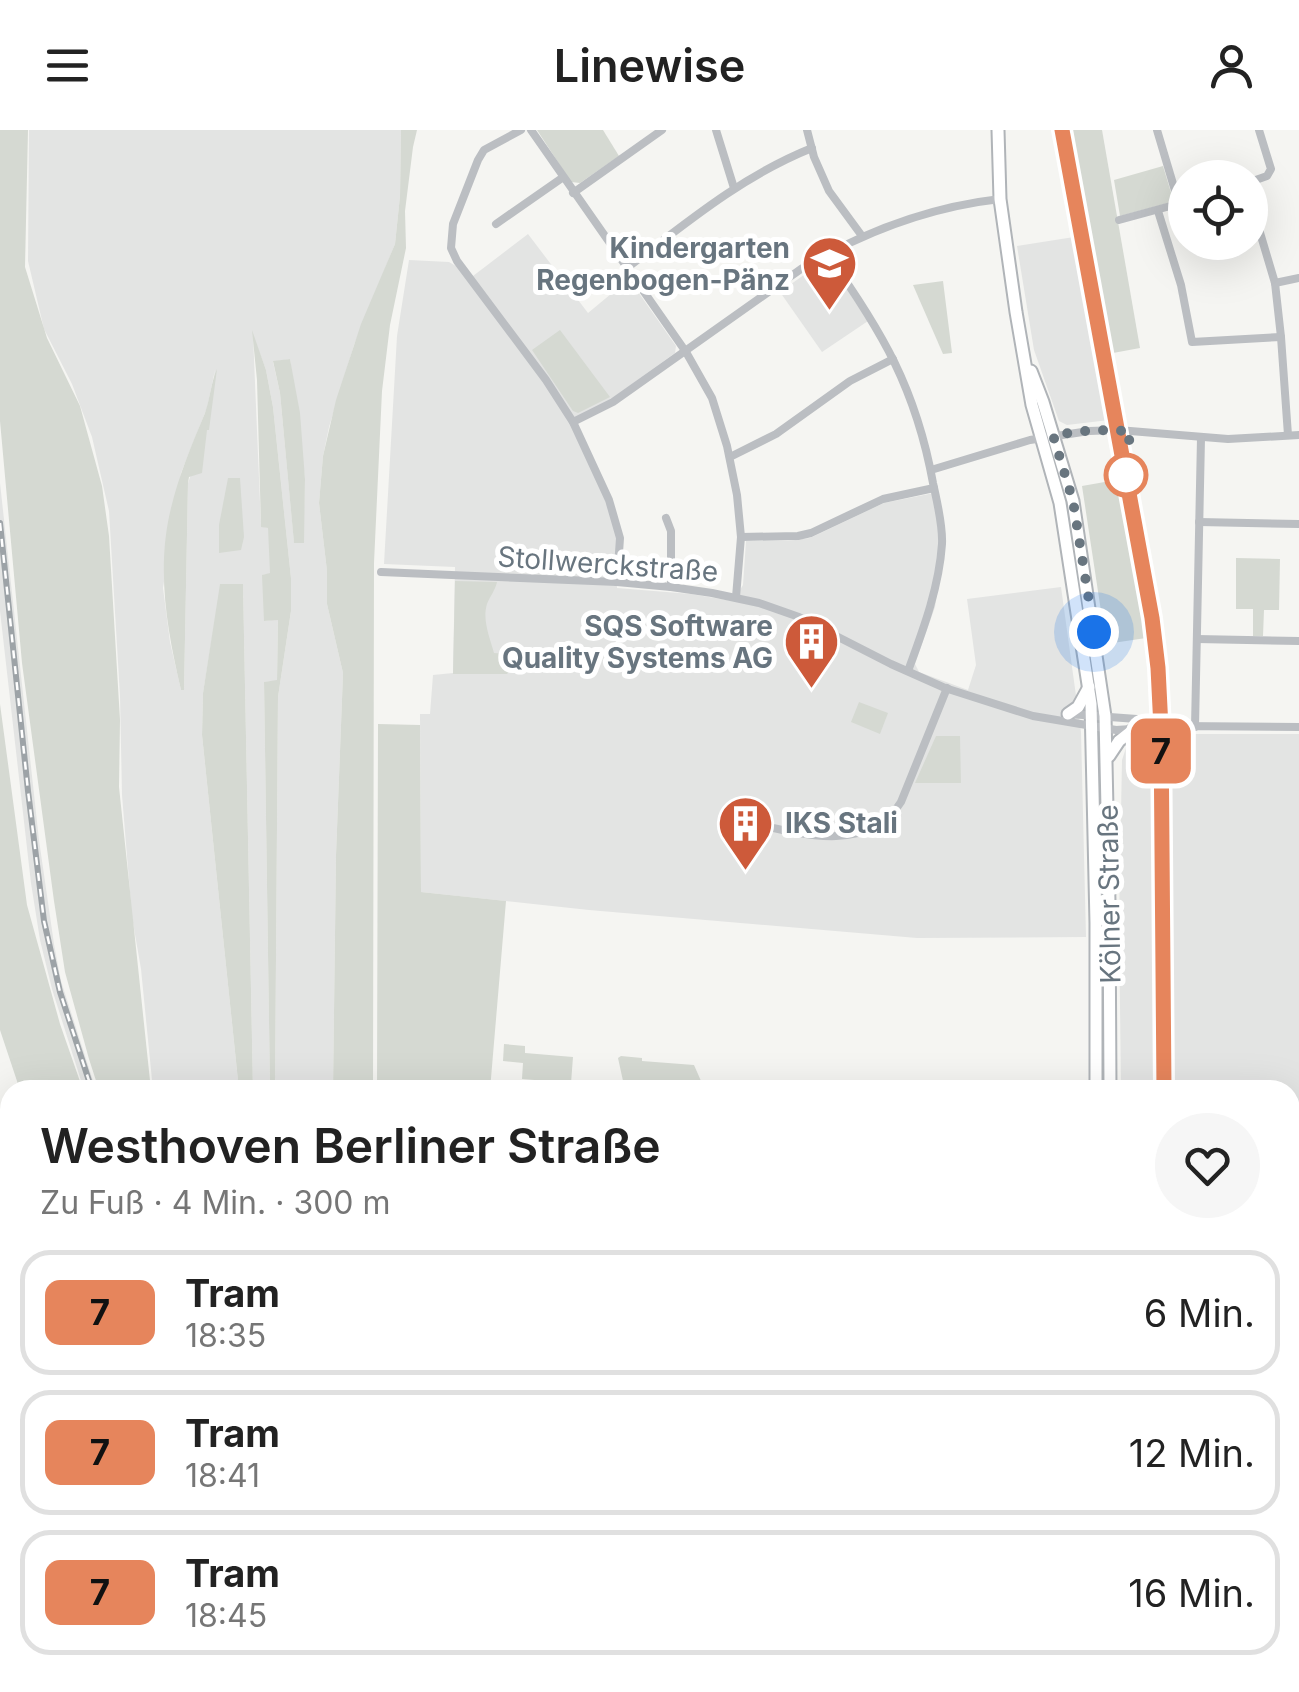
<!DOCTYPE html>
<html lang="de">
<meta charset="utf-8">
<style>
:root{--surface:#fff;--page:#f6f6f6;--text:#222;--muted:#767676;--line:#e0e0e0}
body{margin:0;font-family:Inter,sans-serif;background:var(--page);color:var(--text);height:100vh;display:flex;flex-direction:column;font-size:38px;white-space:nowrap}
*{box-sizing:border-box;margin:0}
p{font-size:32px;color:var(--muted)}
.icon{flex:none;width:55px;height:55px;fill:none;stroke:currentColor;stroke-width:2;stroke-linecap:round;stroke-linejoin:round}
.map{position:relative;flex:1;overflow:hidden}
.drawer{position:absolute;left:0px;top:950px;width:1300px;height:612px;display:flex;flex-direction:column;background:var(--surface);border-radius:30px 30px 0 0;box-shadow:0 10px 40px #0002}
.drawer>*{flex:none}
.badge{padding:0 20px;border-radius:15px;font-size:35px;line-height:65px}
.fabs{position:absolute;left:1168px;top:30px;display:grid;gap:20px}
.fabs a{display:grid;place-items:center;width:100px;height:100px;border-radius:50%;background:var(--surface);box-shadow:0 10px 40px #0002;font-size:50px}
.you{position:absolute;width:50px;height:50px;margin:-25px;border:8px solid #fff;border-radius:50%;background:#1a73e8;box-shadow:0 0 0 15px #1a73e833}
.map>.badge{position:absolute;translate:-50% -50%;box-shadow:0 0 0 5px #fff}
.round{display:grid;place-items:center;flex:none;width:105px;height:105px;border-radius:52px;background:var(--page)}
.headline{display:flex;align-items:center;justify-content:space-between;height:170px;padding:0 40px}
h1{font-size:48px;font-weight:600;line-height:75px}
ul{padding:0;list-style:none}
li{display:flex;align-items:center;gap:30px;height:125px;margin:0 20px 15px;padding:0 20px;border:5px solid var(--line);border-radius:30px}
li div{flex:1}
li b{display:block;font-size:38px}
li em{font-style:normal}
li .badge{min-width:110px;font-weight:700;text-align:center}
header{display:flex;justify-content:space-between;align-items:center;height:130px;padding:0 40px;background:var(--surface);font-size:45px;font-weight:600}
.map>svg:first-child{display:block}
.built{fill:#e3e4e3;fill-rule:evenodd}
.green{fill:#d5d9d2}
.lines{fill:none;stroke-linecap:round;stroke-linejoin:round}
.secondary-casing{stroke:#b0b4b8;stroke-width:15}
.street{stroke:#bbbec2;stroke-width:8}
.secondary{stroke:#fff;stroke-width:11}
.tram{stroke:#9da3a7;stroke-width:2.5}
.rail-casing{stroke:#9da3a7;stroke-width:6}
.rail{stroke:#fff;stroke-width:2.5;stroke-dasharray:8;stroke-linecap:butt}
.line-casing{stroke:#fff;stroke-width:22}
.line{stroke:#e6855c;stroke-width:15}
.walk{stroke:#68757f;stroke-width:10;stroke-dasharray:0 18}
.stop-dot{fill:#fff;stroke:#e6855c;stroke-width:5}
.labels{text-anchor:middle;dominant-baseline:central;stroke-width:10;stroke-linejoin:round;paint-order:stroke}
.poi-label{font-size:28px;font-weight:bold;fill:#68757f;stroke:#fff;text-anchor:end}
.street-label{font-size:28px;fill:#68757f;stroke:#fff}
</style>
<header><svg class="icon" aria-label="menu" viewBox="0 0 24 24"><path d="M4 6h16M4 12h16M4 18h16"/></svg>Linewise<svg class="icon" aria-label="person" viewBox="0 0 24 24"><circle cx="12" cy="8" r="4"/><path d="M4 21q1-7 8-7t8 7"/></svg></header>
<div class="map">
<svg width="1299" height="1562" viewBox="0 0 1299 1562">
<rect width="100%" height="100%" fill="#f5f5f2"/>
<g class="built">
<path d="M29,0H401L400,66L395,114L354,215L329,297L323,326L319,373L327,441V474L343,543L336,725L333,960H275L278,567L291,481V448L273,277L266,240L253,205L261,396L268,398L270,408V444L263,445L265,491L278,489L277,551L264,552L270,960H253L243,454H221L203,563L202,605L239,960H153L141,839L132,787L122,665L120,566L109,381L92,307L72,254L44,199L28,131ZM290,229L305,349L303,413L294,412L280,263L273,232ZM215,240L207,299L188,353L184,560H181L170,512L163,458L181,343L207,278Z"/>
<path d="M528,104L588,183L629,149L676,216L675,223L611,269L571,292L601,354L618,408L617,458L691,464L733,471L743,455L746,411H788L810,408L884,373L939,362L944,421L935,477L915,534L919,542L968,560L976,535L967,469L1061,457L1081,602L1086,807L917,808L589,780L421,762L420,584H430L433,545L453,543L455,437L384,434L397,206L409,130L449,132L473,146Z"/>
<path d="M1074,107L1109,290L1067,295L1059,291L1034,220L1017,116Z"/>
<path d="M822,132L830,134L868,191L822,222L780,162Z"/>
<path d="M0,353L39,710L54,814L61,851L96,960H84L52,859L40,810L31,753L0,481Z"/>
<path d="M1169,604H1299V1122H1290V960H1172Z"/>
<path d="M1143,605H1156L1158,960H1121L1119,790L1122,630L1128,612Z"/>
<path d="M10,1383V1535L0,1540V1389Z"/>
<path d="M647,1553H814L810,1562H670Z"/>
</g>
<g class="green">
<path d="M0,0H28L25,137L47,208L80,276L102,356L109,406L120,590L119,657L151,960H99L89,929L65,842L54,771L22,533L0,291Z"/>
<path d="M401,0H417L413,17L405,81L406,118L390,195L382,261L374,433L373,960H333L336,725L343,543L327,474V441L319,373L323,326L336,270L361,194L395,114L400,66Z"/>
<path d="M537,0H603L619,26L580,53L571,52Z"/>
<path d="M1071,0H1102L1140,218L1113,223Z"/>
<path d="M1163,36L1172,66L1168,73L1120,86L1114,50Z"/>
<path d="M943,151L952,223L943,224L913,155Z"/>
<path d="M252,200L266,240L273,277L291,448V481L278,567L275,960H270L264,552L277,550L278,490L264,491L262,445L270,443L268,398L261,397L257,250Z"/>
<path d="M560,200L610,267L578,283L573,281L532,220Z"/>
<path d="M290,229L300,283L305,349L304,413H294L280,263L273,231Z"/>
<path d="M217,239L209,300H207L202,343L189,347L188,353L184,560H181C167,500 156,439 171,378C179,345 192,314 205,283C210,269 211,252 217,239Z"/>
<path d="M228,348H240L244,407L241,420L219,423V395Z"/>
<path d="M1116,350L1130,424L1132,425L1146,508L1106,514L1082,356Z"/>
<path d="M1236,428L1280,429L1279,480H1264L1263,506H1253V479H1236Z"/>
<path d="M455,451L497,452C495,461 490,466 487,474C482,490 490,508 494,523L511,524L510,540L507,544H453Z"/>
<path d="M220,454H243L253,960H239L202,605L203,563Z"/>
<path d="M859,572L888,583L880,604L851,592Z"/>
<path d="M0,574L27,775L60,894L83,960H20L0,900Z"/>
<path d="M378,594L420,595L421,762L506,771L490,960H377Z"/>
<path d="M936,606H960L961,653H915Z"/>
<path d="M504,914L525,916V923L573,927L571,953L522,949L523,933L503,931Z"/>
<path d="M621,926L642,928V931L694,935L701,951L715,960L731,956L743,960H625L618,928Z"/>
<path d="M6,1117L10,1123V1271L0,1278V1120Z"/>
<path d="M1299,1134V1463L1290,1454V1135Z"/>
<path d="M10,1549V1552L245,1553L246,1562H0V1555Z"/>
<path d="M399,1552H641L663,1562H305V1553H379L384,1559Z"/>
<path d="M818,1552H1189L1213,1560L1258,1554L1264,1562H814Z"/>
</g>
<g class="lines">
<defs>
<g id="secondary">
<path d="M998,0L1000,69L1016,182L1032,275L1060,373L1091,574L1096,793V960"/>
<path d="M1031,241L1043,272L1073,371L1105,586L1109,772L1110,960"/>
<path d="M1068,584L1078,577L1089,557"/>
<path d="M1109,626L1119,611L1133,600"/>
<path d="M1272,1552L1275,1562"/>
<path d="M1289,1561L1299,1530"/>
</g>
</defs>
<use href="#secondary" class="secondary-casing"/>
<g class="street">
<path d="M521,0L484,20L478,30L453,94L451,118L457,131L546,250L573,292L609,370L620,408L617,452"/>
<path d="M531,0L686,222L712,268L727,316L737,365L741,407L736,467"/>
<path d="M716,0L734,58"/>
<path d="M807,0L814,27L829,61L862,106"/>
<path d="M1157,0L1179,74"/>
<path d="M1250,52L1267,46L1271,39L1259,0"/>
<path d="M573,63L662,0"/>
<path d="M1250,69L1275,153L1281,207L1288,305"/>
<path d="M1158,81L1181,155L1192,212L1281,207"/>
<path d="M1119,90L1185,72"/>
<path d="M496,94L562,48"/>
<path d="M827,124C882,201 916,259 933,353C937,372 943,395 942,414C939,458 923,500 908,541"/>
<path d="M627,138C686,93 742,46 812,18"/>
<path d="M1275,153L1299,148"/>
<path d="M573,292L613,272L801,139C863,102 929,77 1000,69"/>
<path d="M730,327L776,304L850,251L893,229"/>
<path d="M931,340L1030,310L1089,301L1118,300L1228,309L1299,305"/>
<path d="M666,388L671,401V457"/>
<path d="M1199,392L1299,394"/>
<path d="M741,407L798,406L811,403L883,369L934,358"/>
<path d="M381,442L617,452L671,457L712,463L759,473L799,487L891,534L945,558L1033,586L1116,600L1178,596L1299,597"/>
<path d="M1197,509L1299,511"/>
<path d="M1069,584L1164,591L1174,595"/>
<path d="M1195,597L1201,308"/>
<path d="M730,688C784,699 865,730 901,672L947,558"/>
<path d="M1290,1127L1299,1126"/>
<path d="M1290,1465L1299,1474"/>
<path d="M1290,1527L1299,1522"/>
<path d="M0,1549L10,1543"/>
</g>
<use href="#secondary" class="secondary"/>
<g class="tram">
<path d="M1065,0L1157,487L1162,538L1165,604L1167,960"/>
<path d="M1090,1562L1092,1552"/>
</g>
<defs>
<g id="rail">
<path d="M0,393L28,661L44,791L60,862L92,960"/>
<path d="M270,1552L271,1562"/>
</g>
</defs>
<use href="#rail" class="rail-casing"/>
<use href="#rail" class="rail"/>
</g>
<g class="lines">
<defs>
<path id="line" d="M1062,0L1152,488L1158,538L1161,598L1164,960"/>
</defs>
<use href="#line" class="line-casing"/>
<use href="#line" class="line"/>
<path class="walk" d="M1094,502L1073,371L1053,305L1094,300L1130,301L1126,345"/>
</g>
<defs>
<symbol id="school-pin" viewBox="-11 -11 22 30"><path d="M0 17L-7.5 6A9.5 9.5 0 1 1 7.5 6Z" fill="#cd5a3a" stroke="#fff"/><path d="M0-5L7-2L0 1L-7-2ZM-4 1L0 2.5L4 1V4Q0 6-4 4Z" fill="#fff"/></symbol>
<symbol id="building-pin" viewBox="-11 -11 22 30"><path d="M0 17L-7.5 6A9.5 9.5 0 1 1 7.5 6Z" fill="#cd5a3a" stroke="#fff"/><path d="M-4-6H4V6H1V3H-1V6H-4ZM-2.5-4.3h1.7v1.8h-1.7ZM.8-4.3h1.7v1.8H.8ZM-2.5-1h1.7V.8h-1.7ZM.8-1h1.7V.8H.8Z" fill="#fff"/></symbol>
</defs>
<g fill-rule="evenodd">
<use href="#school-pin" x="798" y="102" width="63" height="86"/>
<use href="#building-pin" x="780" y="480" width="63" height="86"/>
<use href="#building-pin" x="714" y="662" width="63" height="86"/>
</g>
<circle class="stop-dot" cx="1126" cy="345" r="20"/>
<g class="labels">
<g class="poi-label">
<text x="790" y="118">Kindergarten<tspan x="790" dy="32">Regenbogen-Pänz</tspan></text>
<text x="773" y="496">SQS Software<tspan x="773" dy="32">Quality Systems AG</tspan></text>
<text x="785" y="693" text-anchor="start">IKS Stali</text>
</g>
<g class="street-label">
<text transform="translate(608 434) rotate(4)">Stollwerckstraße</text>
<text transform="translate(1109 764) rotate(-91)">Kölner Straße</text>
</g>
</g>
</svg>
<div class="fabs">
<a><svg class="icon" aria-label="locate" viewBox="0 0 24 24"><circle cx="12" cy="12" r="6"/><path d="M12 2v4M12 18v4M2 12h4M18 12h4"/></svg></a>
</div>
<div class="you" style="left:1094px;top:502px"></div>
<b class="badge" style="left:1161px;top:621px;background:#e6855c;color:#111">7</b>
<section class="drawer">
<div class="headline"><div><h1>Westhoven Berliner Straße</h1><p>Zu Fuß · 4 Min. · 300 m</p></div><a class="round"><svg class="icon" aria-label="heart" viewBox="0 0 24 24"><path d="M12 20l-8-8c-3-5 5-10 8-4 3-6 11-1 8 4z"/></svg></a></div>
<ul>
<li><span class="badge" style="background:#e6855c;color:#111">7</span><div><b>Tram</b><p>18:35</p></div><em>6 Min.</em></li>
<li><span class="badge" style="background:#e6855c;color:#111">7</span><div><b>Tram</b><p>18:41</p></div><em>12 Min.</em></li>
<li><span class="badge" style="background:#e6855c;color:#111">7</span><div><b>Tram</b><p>18:45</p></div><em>16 Min.</em></li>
</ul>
</section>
</div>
